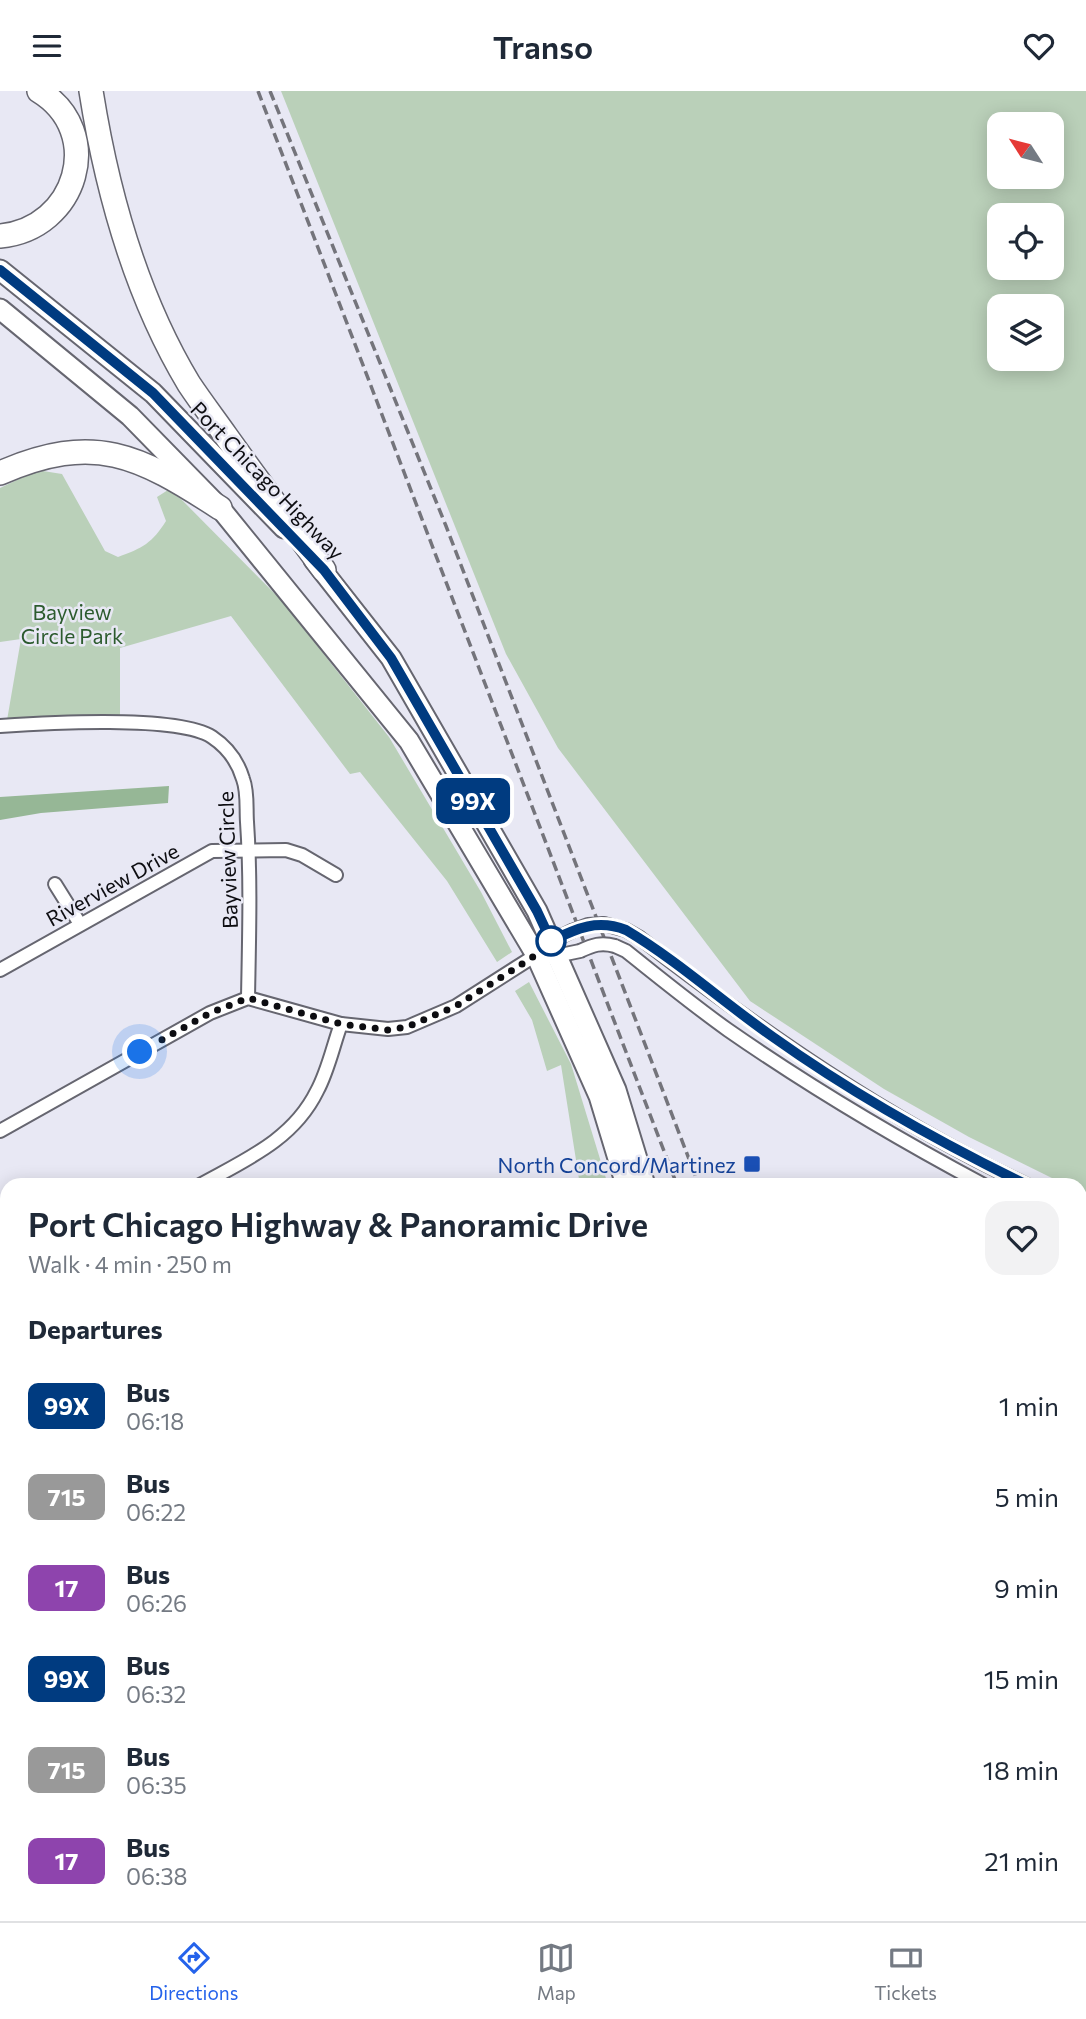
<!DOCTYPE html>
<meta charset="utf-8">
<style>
:root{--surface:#fff;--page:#f2f2f3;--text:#1f2937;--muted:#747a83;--line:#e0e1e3;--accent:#2563eb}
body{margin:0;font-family:Commissioner,sans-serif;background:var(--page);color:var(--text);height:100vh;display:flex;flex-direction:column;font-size:26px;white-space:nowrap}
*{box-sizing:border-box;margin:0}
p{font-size:23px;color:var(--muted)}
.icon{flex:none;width:38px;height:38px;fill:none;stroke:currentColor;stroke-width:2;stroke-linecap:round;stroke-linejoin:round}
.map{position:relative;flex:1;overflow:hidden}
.panel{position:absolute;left:0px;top:1087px;width:1087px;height:744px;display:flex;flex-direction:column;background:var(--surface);border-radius:21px 21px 0 0;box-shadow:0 4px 18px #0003}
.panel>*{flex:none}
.badge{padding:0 14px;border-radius:10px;font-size:24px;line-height:46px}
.needle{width:46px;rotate:306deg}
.tools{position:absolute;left:987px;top:21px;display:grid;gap:14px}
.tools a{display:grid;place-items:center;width:77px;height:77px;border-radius:14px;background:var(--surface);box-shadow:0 4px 18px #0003;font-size:35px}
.you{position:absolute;width:35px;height:35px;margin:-18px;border:5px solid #fff;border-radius:50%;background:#1a73e8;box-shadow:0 0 0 10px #1a73e833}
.map>.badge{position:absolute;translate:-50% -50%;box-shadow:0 0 0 4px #fff}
h2{padding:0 28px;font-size:26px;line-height:63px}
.round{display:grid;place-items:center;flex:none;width:74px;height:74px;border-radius:21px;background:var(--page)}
.summary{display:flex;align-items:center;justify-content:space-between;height:119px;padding:0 28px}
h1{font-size:33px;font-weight:600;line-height:52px}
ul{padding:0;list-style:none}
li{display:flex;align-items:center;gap:21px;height:91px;padding:0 28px}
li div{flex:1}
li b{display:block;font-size:26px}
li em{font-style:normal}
li .badge{min-width:77px;font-weight:700;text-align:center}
header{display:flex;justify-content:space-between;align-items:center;height:91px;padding:0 28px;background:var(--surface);font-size:32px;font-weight:600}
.menu{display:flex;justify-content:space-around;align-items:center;height:98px;border-top:2px solid var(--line);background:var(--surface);font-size:19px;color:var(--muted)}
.menu a{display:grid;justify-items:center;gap:4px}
.menu .active{color:var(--accent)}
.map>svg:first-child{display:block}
.green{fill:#bad0b9;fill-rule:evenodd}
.forest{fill:#96b796}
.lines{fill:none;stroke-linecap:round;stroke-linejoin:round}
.minor-casing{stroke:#666670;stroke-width:16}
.primary-casing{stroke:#666670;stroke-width:23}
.motorway-casing{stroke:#666670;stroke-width:26}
.minor{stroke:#fff;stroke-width:12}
.primary{stroke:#fff;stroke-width:19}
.motorway{stroke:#fff;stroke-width:23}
.rail{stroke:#74747b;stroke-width:3.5;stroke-dasharray:10 5;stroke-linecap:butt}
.minor-bridge-casing{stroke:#666670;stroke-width:16;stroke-linecap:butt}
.minor-bridge{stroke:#fff;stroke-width:12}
.line-casing{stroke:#fff;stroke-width:16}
.line{stroke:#003b80;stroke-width:10}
.walk{stroke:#0d0d11;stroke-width:7;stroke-dasharray:0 12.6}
.stop-dot{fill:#fff;stroke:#003b80;stroke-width:3.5}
.transit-dot{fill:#1a4fb4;stroke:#e8e8f4;stroke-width:2.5}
.labels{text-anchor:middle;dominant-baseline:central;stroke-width:5;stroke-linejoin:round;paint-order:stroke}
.street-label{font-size:21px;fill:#0d0d11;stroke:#e8e8f4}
.park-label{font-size:21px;fill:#2c5b2e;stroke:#e8e8f4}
.transit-label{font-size:21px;fill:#164399;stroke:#e8e8f4;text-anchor:end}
</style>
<header><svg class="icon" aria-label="menu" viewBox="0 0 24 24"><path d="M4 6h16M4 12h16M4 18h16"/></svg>Transo<svg class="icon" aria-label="heart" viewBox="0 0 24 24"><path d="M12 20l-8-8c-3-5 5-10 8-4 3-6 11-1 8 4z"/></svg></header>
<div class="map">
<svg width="1086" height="1830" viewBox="0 0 1086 1830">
<rect width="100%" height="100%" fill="#e8e8f4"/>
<g class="green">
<path d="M281,0H1086V1101L1080,1099V1094H1067L1060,1091L969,1046L884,998L750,910L558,657L506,563ZM999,33H1052V86H999ZM999,124H1052V177H999ZM1052,215V268H999V215Z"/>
<path d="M43,380L62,383L105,460L118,466C143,457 152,452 166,430L157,406L168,399L181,408L282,510L389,646L481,801L512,861L497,871L447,790L360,681L350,683L231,525L120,557V632L6,635L21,548L0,551V397L32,382Z"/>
<path d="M529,891L571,973L608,1094H582L579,1088L561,974L547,980L532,929L515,900Z"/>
</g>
<path class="forest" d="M169,695L168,712L41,722L0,729V706Z"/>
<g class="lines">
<defs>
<g id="minor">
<path d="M0,635C44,632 178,624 212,646C227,656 238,671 243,688C248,701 246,717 247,731C251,789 249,848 248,907"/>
<path d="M55,793L80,833"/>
<path d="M604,833L626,839L640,847C762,941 887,1028 1027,1094"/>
<path d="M615,855L626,860C660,887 693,914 728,939C810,996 896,1047 984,1094"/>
<path d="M551,866L580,860"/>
<path d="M0,879L212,760L286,759L302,764L336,784"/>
<path d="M0,1040L210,922L248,907L341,933L388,938L407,936L456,915L536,864L550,851L572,840"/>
<path d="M200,1094C245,1069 293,1049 317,1000C328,980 333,955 341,933"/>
<path d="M1080,1117L1086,1120"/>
<path d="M1080,1139L1086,1142"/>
<path d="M0,1203L7,1199"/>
<path d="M0,1452L7,1449"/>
<path d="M0,1564L7,1580"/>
<path d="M1080,1574L1086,1571"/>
<path d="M1080,1757L1086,1753"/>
<path d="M1080,1811L1086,1825"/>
<path d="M115,1824L118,1830"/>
<path d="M251,1824L254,1830"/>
<path d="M848,1824L851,1830"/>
<path d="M145,1830L160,1824"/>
</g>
<g id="primary">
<path d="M0,179L153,302L284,437"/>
<path d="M0,218L130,325L220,417L409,650L536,864L599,1005L626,1094"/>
<path d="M314,469L391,567L537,820L616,999L645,1094"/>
<path d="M942,1824L944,1830"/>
<path d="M962,1824L965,1830"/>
</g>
<g id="motorway">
<path d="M91,0C107,101 136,205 189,293C201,311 214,328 226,345C258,390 292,435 324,479"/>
<path d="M0,145C77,138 106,41 39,0"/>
<path d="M0,382C95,341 138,364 220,417"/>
</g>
</defs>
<use href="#minor" class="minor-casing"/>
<use href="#primary" class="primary-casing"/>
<use href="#motorway" class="motorway-casing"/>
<use href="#minor" class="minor"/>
<use href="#primary" class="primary"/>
<use href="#motorway" class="motorway"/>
<g class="rail">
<path d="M258,0L677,1094"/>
<path d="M270,0L446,435L699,1094"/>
<path d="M980,1824L983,1830"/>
</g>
<defs>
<g id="minor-bridge">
<path d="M572,840L588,834L604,833"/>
<path d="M580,860C593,854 601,851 615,855"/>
</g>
</defs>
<use href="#minor-bridge" class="minor-bridge-casing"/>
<use href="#minor-bridge" class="minor-bridge"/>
</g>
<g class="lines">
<defs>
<path id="line" d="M0,179L153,302L324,479L391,567L537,820L551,850C577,837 598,828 626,839C678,870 724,912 773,946C853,1003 939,1051 1027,1094"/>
</defs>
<use href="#line" class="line-casing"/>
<use href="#line" class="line"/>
<path class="walk" d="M140,961L210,922L248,907L341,933L388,939L407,936L456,915L536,864L551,850"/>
</g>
<circle class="stop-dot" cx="551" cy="850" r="14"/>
<rect class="transit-dot" x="743" y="1064" width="18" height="18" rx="3.5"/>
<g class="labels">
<g class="street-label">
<text transform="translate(268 389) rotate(46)">Port Chicago Highway</text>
<text transform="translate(227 769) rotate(-92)">Bayview Circle</text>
<text transform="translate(112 793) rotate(-29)">Riverview Drive</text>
</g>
<g class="park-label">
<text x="72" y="520">Bayview<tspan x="72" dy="24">Circle Park</tspan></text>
</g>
<g class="transit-label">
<text x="736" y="1073">North Concord/Martinez</text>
</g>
</g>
</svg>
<div class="tools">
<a><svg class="needle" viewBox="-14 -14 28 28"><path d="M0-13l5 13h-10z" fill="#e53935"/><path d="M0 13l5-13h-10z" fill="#747a83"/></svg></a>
<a><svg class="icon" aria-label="locate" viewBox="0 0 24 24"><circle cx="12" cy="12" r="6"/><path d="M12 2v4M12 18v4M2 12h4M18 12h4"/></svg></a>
<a><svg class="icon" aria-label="layers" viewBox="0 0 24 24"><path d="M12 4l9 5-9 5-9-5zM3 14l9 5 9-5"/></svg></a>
</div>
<div class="you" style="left:140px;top:961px"></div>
<b class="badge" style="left:473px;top:710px;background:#003b80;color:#fff">99X</b>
<section class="panel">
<div class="summary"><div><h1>Port Chicago Highway &amp; Panoramic Drive</h1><p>Walk · 4 min · 250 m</p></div><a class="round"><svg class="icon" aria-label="heart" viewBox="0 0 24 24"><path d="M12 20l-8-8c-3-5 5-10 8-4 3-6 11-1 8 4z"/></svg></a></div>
<h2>Departures</h2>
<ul>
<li><span class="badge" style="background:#003b80;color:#fff">99X</span><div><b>Bus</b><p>06:18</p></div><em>1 min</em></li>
<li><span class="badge" style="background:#999;color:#fff">715</span><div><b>Bus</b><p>06:22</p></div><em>5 min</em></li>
<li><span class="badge" style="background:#8e44ad;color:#fff">17</span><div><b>Bus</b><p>06:26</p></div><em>9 min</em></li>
<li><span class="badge" style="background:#003b80;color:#fff">99X</span><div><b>Bus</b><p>06:32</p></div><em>15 min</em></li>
<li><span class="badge" style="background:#999;color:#fff">715</span><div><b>Bus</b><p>06:35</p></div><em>18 min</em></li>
<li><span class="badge" style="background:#8e44ad;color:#fff">17</span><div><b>Bus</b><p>06:38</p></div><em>21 min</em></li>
</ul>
</section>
</div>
<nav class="menu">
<a class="active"><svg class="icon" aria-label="directions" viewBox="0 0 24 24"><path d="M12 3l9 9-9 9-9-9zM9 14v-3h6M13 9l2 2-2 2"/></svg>Directions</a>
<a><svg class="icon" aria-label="map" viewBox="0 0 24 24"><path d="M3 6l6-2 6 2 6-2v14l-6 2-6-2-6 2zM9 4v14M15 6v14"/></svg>Map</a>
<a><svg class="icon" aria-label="tickets" viewBox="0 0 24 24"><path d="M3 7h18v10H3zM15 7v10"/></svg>Tickets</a>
</nav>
